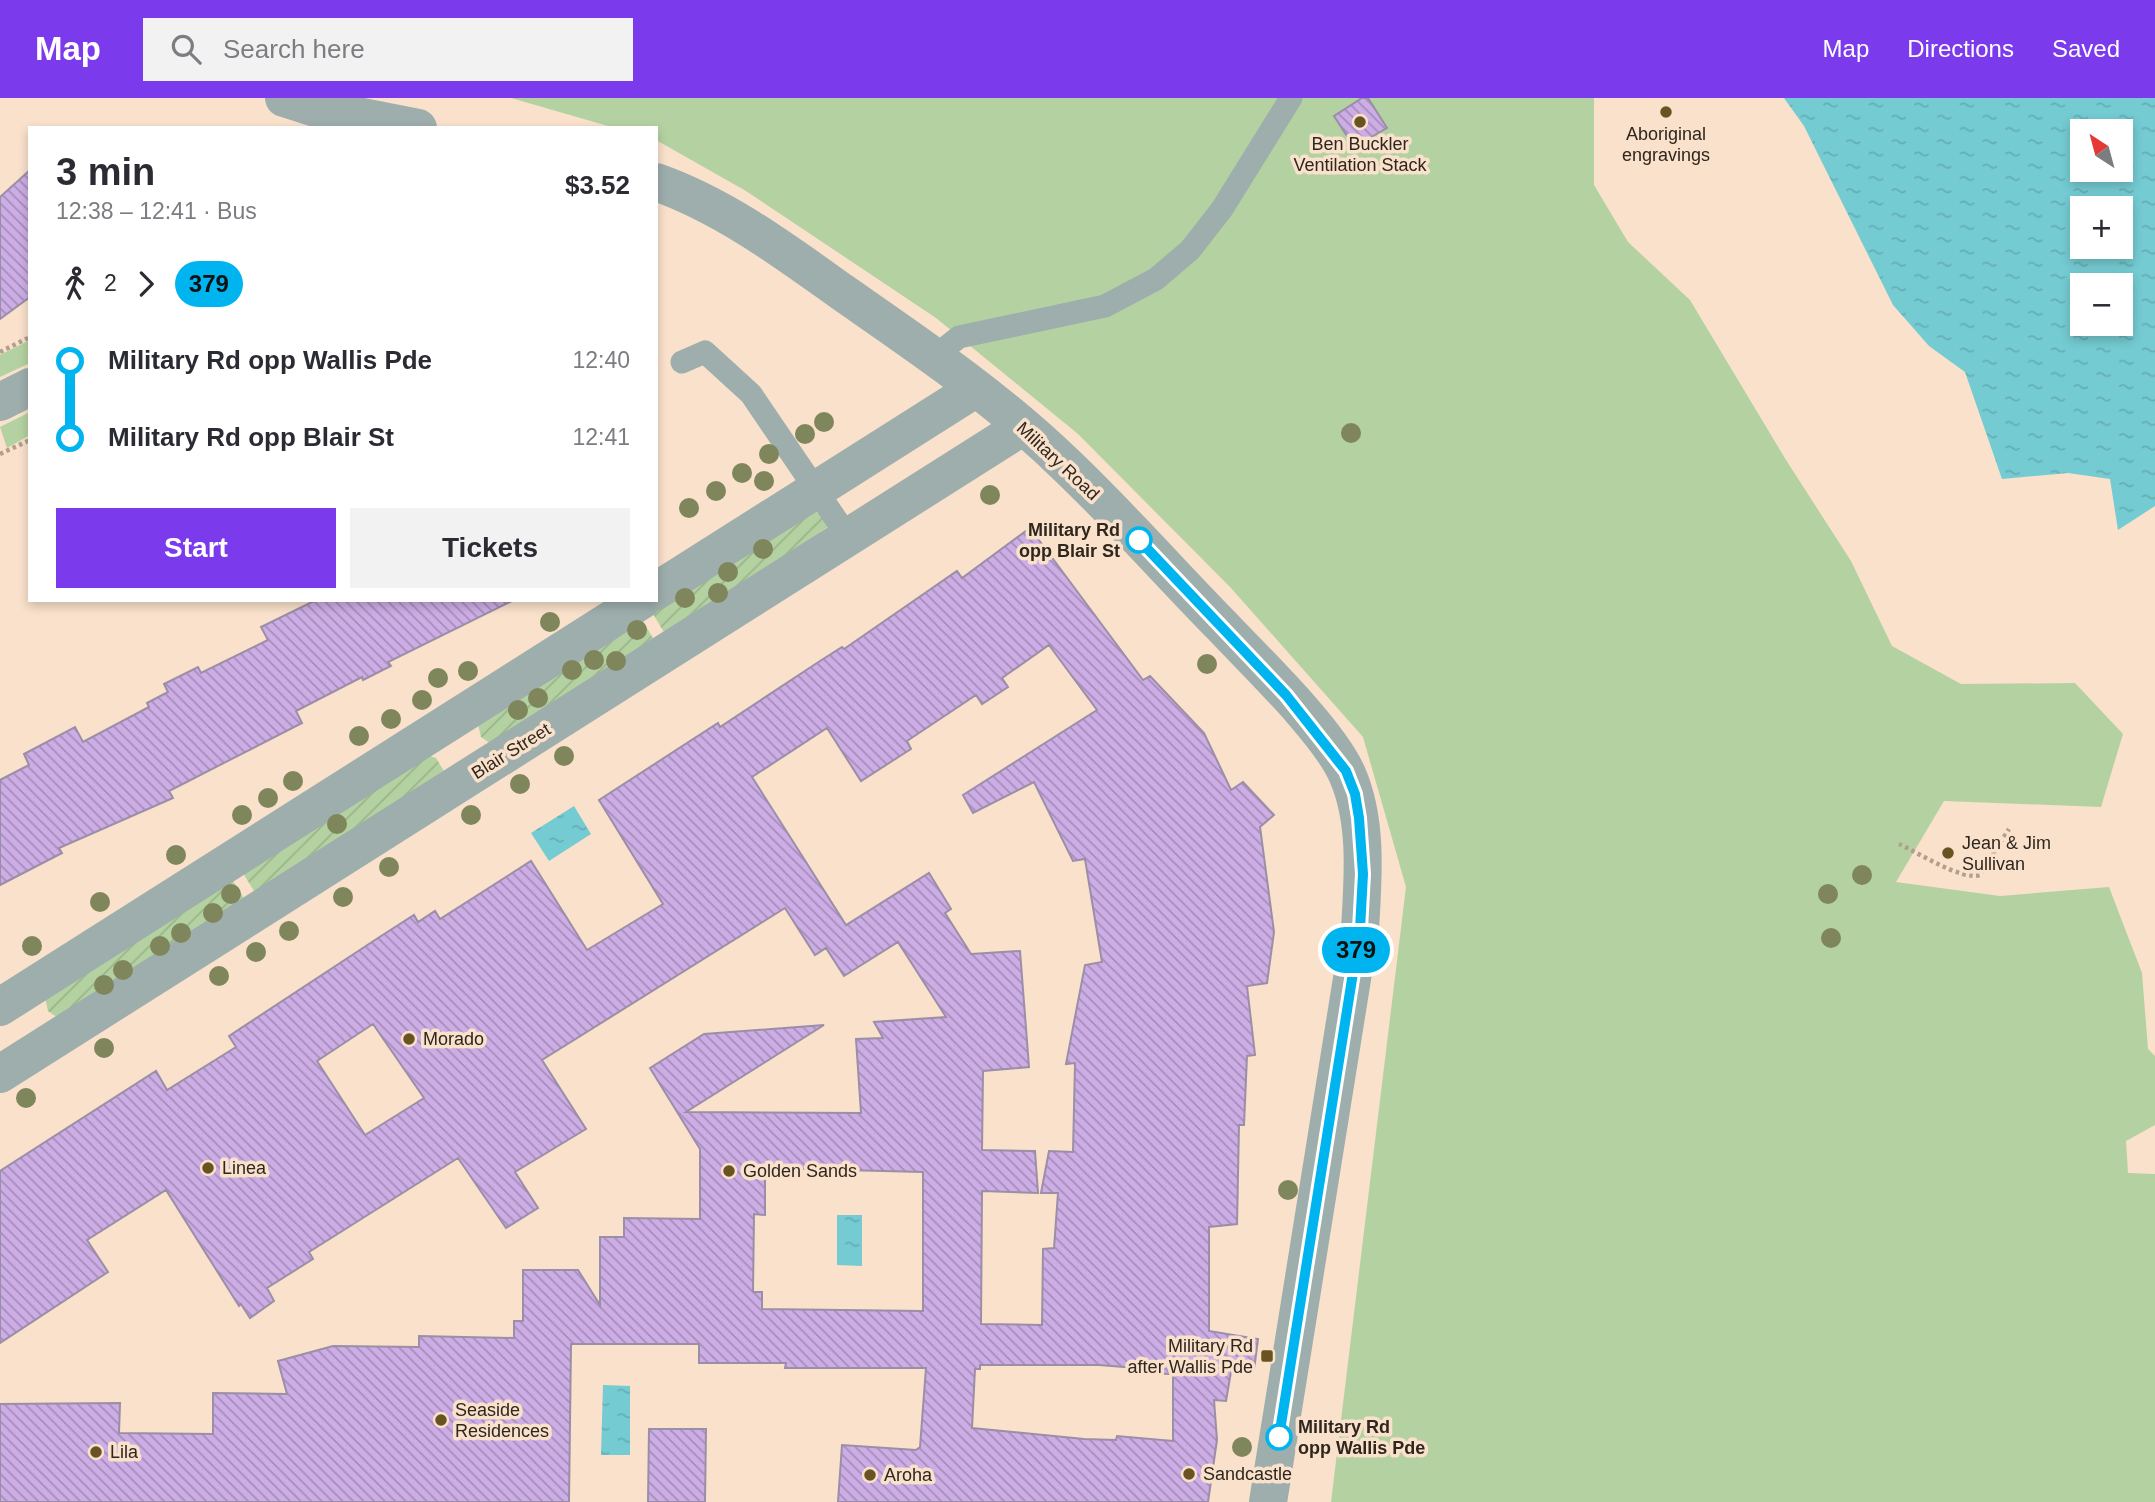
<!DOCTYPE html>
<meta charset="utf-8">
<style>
:root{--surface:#fff;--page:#f2f2f3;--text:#2b2b33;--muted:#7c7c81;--accent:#7c3aed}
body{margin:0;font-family:Arial,sans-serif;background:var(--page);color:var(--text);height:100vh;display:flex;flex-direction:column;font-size:26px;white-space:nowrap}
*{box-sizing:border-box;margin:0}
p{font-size:23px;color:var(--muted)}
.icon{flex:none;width:38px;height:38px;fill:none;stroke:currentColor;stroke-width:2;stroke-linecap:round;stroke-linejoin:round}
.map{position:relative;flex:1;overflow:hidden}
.details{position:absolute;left:28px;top:28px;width:630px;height:476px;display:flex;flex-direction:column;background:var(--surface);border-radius:0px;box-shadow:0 4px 10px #0003}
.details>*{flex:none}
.badge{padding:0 14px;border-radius:23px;font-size:24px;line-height:46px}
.needle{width:46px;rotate:324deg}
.tools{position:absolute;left:2070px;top:21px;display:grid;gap:14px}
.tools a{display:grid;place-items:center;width:63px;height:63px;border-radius:0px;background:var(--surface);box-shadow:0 4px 10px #0003;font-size:35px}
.map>.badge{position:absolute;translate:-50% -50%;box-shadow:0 0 0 4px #fff}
.legs{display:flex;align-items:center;gap:10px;height:77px;padding:0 28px;font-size:23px}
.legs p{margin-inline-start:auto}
.headline{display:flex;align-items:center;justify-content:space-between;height:119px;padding:0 28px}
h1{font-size:38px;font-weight:800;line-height:52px}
.primary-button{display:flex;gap:14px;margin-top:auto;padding:14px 28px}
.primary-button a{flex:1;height:80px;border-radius:0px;background:var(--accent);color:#fff;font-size:28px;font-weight:800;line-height:80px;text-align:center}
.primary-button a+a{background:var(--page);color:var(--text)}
ul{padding:0 28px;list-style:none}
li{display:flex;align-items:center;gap:24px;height:77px;font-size:26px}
li i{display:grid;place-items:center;width:10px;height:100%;margin:0 9px;background:currentColor}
li i::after{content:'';width:18px;height:18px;margin:-9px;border:5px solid;border-radius:50%;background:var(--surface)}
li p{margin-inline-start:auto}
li:first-child i{background:linear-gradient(#0000 50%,currentColor 0)}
li:last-child i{background:linear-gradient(currentColor 50%,#0000 0)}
header{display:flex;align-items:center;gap:42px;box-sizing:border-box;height:98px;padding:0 35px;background:var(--accent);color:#fff}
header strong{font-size:33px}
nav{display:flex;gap:38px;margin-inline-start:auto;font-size:24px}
.search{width:490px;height:63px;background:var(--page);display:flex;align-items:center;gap:18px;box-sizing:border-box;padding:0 24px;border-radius:0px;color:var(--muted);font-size:26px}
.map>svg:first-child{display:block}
.grass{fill:#b4d2a1}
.garden{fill:url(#garden-furrows)}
.water{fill:url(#water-ripples);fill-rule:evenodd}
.building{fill:url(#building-back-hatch);stroke:#9b8ea7;stroke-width:2;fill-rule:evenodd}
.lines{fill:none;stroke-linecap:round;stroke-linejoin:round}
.path{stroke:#b19e8d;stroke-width:4.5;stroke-dasharray:3.5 3.5;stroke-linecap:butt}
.service{stroke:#9eaead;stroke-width:23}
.minor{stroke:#9eaead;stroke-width:38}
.tertiary{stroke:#9eaead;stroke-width:38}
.tree{fill:#80865b}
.line-1-casing{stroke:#fff;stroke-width:16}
.line-1{stroke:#00b5ef;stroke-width:10}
.poi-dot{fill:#6a5323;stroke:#f9e1cb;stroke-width:2.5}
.stop-1-dot{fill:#fff;stroke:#00b5ef;stroke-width:3.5}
.labels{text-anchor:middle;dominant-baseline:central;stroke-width:7;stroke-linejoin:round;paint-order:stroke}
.poi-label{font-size:18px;fill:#2f261e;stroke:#f9e1cb;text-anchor:start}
.street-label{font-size:18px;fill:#2f261e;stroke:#f9e1cb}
.stop-label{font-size:18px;font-weight:bold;fill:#2f261e;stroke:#f9e1cb;text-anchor:end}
</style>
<header>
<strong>Map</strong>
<div class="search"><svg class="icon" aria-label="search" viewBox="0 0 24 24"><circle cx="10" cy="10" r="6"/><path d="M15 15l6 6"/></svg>Search here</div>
<nav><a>Map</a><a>Directions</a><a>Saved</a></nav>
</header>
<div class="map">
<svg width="2155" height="1404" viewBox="0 0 2155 1404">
<defs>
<pattern id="garden-furrows" width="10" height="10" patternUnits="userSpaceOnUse" patternTransform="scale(1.75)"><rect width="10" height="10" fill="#b4d2a1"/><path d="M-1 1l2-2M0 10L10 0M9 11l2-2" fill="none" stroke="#9bb48a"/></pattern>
<pattern id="water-ripples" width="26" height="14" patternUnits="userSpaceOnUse" patternTransform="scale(1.75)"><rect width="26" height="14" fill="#74cbd2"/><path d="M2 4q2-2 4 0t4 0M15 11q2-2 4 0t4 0" fill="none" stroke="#65aeb4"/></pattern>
<pattern id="building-back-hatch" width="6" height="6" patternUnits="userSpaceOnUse" patternTransform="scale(1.75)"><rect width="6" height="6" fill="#ccade5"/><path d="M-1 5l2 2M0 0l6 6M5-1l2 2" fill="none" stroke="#a68db9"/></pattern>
</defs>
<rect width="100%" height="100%" fill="#f9e1cb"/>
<g class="grass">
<path d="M511,0H1594V87L1628,144L1690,202L1786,362L1851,463L1892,548L1961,586L2075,585L2123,636L2101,709L1944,703L1896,784L2000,798L2109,789L2142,875L2148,951L2155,958V1027L2126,1043L2128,1075L2155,1076V1404H1331L1406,789L1363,639L1230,489L1078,336L936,220L746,93L656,42V30H615Z"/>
<path d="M30,242V265L0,279V257Z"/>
<path d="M30,314V337L7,350L0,329Z"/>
</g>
<g class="garden">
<path d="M816,413L829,428L668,541L650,511Z"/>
<path d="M640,518L657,547L491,646L481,639L478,626Z"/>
<path d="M430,658L436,660L444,673L259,801L241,772Z"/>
<path d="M229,777L247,805L58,920L48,913L45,900Z"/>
</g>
<g class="water">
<path d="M1784,0H2155V408L2118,432L2110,381L2068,375L2002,381L1965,274L1929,248L1893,207L1804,28ZM2121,33V72H2082V33ZM2121,110V149H2082V110ZM2082,187H2121V226H2082Z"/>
<path d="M574,708L591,736L549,763L531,735Z"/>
<path d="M837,1117H862V1168L837,1167Z"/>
<path d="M603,1287L630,1288V1357H601Z"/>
</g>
<g class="building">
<path d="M1362,0H1368L1387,30L1354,49L1334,18Z"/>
<path d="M30,72V199L0,221V99Z"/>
<path d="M1030,430L1143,582L1150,578L1204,635L1231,692L1243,684L1274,717L1260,729L1274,834L1267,885L1247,888L1255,957L1247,958L1244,1027H1239L1237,1126L1209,1129V1233L1258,1241L1254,1272L1232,1268L1226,1303L1214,1302L1217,1342L1208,1404H838L842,1347L916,1352L920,1349L926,1270H785L786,1265H699V1246H571L569,1404H0V1306L120,1305L119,1335L213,1336V1295L287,1296L278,1263L333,1248L419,1249V1238L514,1240V1223H523V1172H578L600,1207V1139H624V1120L700,1121V1051L650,970L704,936L824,927L686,1014L861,1015L856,941L883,940L874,924L946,919L898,844L844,878L826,850L815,857L785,810L542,962L586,1031L515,1074L538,1110L506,1130L458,1060L309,1154L313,1161L267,1190L274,1203L250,1220L241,1206L239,1208L166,1092L87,1142L108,1174L0,1245V1073L156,973L167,992L236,949L229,938L378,840L414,817L418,824L435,813L440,821L531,763L587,852L663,806L599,702L718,625L720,629L820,563L842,549L844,551L957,473L962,480ZM1049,547L1097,612L963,697L973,715L1034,684L1073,763L1085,761L1102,864L1085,867L1066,966L1075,965L1073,1054L1049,1053L1041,1095H1058L1054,1150L1043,1151L1042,1227L981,1226L982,1093L1038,1095L1035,1053L982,1052L983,973L1029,969L1020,853L971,856L945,815L951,811L929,775L846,827L752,679L827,630L861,683L911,651L907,643L976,597L982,606L1008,589L1002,580ZM373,926L424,1000L365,1037L317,963ZM765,1070L923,1074V1213L762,1211V1194H753L754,1116L765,1117ZM980,1267H1099L1137,1270V1275L1173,1276V1343L1117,1338L1116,1342L1084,1341L972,1330L975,1271H980Z"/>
<path d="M316,502H514L388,564L391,568L363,582L362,579L296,613L302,625L169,693L173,700L59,750L62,755L0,787V682L29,667L24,656L75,629L83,644L149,609L147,605L168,594L164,586L198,569L201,575L268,542L261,529Z"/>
<path d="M649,1331H706L705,1404H648Z"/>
</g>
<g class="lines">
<g class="path">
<path d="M0,254L30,239"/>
<path d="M0,356L30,342"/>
<path d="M1899,746C1917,754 1962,783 1980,777L2009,731"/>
</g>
<g class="service">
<path d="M934,259L959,239L1105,208L1156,181L1190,152L1222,111L1291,0"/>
<path d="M682,264L705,254L751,296L848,439"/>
</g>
<path class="minor" d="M0,304L30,289"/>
<g class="tertiary">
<path d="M284,0L312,9L418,30"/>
<path d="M656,84C724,108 783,152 842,194C918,247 997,300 1064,365C1119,417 1169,474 1222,528C1256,564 1328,633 1347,676C1368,723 1363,781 1360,831L1268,1404"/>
<path d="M656,493L975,291"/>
<path d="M0,909L642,502"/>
<path d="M0,976L1022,329"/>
</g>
</g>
<g class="tree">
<circle cx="824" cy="324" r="10"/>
<circle cx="1351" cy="335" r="10"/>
<circle cx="805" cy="336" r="10"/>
<circle cx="769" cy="356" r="10"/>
<circle cx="742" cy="375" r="10"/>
<circle cx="764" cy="383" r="10"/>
<circle cx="716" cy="393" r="10"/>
<circle cx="990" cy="397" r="10"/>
<circle cx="689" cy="410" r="10"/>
<circle cx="763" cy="451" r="10"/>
<circle cx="728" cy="474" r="10"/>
<circle cx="718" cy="495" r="10"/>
<circle cx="685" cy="500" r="10"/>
<circle cx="550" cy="524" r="10"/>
<circle cx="637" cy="532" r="10"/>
<circle cx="594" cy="562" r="10"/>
<circle cx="616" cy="563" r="10"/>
<circle cx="1207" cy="566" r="10"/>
<circle cx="572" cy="572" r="10"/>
<circle cx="468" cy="573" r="10"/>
<circle cx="438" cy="580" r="10"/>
<circle cx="538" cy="600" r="10"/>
<circle cx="422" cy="602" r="10"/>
<circle cx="518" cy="612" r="10"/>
<circle cx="391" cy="621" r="10"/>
<circle cx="359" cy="638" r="10"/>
<circle cx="564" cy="658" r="10"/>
<circle cx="293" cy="683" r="10"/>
<circle cx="520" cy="686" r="10"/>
<circle cx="268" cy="700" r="10"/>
<circle cx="242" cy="717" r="10"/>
<circle cx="471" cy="717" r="10"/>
<circle cx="337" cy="726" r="10"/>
<circle cx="176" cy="757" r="10"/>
<circle cx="389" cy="769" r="10"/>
<circle cx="1862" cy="777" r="10"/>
<circle cx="231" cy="796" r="10"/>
<circle cx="1828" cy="796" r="10"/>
<circle cx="343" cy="799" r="10"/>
<circle cx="100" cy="804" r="10"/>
<circle cx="213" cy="815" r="10"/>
<circle cx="289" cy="833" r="10"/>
<circle cx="181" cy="835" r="10"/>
<circle cx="1831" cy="840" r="10"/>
<circle cx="32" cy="848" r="10"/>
<circle cx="160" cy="848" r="10"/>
<circle cx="256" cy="854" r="10"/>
<circle cx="123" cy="872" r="10"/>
<circle cx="219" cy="878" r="10"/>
<circle cx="104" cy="887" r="10"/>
<circle cx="104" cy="950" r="10"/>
<circle cx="26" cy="1000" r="10"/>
<circle cx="1288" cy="1092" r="10"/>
<circle cx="1242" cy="1349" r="10"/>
</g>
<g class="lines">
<defs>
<path id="line-1" d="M1139,442L1286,597L1346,673L1355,696L1359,720L1363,776L1360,831L1279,1339"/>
</defs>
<use href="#line-1" class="line-1-casing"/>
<use href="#line-1" class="line-1"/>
</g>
<g class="poi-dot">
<circle cx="1666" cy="14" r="7"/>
<circle cx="1360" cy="24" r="7"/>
<circle cx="1948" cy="755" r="7"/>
<circle cx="409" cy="941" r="7"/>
<circle cx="208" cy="1070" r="7"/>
<circle cx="729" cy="1073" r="7"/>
<rect x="1260" y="1251" width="14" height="14" rx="3.5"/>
<circle cx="441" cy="1322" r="7"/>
<circle cx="96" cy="1354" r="7"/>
<circle cx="1189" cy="1376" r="7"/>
<circle cx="870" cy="1377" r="7"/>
</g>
<g class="stop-1-dot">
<circle cx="1139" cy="442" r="12"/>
<circle cx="1279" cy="1339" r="12"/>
</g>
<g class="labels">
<g class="poi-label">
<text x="1666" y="36" text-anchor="middle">Aboriginal<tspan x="1666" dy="21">engravings</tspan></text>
<text x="1360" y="46" text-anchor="middle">Ben Buckler<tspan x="1360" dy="21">Ventilation Stack</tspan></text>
<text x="1962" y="745">Jean &amp; Jim<tspan x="1962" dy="21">Sullivan</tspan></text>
<text x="423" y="941">Morado</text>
<text x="222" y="1070">Linea</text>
<text x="743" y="1073">Golden Sands</text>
<text x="1253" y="1248" text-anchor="end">Military Rd<tspan x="1253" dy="21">after Wallis Pde</tspan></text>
<text x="455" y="1312">Seaside<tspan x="455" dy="21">Residences</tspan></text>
<text x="110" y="1354">Lila</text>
<text x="1203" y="1376">Sandcastle</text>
<text x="884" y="1377">Aroha</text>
</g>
<g class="street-label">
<text transform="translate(1058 363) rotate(43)">Military Road</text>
<text transform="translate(511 653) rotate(-32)">Blair Street</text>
</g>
<g class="stop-label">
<text x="1120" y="432">Military Rd<tspan x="1120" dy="21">opp Blair St</tspan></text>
<text x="1298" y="1329" text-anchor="start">Military Rd<tspan x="1298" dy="21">opp Wallis Pde</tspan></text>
</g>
</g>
</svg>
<div class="tools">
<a><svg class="needle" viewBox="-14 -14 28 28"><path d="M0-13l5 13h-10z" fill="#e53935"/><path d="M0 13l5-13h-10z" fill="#7c7c81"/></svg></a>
<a>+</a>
<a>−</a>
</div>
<b class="badge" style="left:1356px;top:852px;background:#00b5ef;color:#111">379</b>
<section class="details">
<div class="headline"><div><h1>3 min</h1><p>12:38 – 12:41 · Bus</p></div><b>$3.52</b></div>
<div class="legs"><svg class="icon" aria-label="walk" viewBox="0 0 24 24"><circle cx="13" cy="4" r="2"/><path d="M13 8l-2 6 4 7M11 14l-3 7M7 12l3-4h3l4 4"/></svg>2<svg class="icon" aria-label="forward" viewBox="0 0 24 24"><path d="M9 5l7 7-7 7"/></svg><b class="badge" style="background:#00b5ef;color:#111">379</b></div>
<ul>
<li><i style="color:#00b5ef"></i><b>Military Rd opp Wallis Pde</b><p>12:40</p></li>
<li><i style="color:#00b5ef"></i><b>Military Rd opp Blair St</b><p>12:41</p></li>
</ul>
<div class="primary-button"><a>Start</a><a>Tickets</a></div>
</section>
</div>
